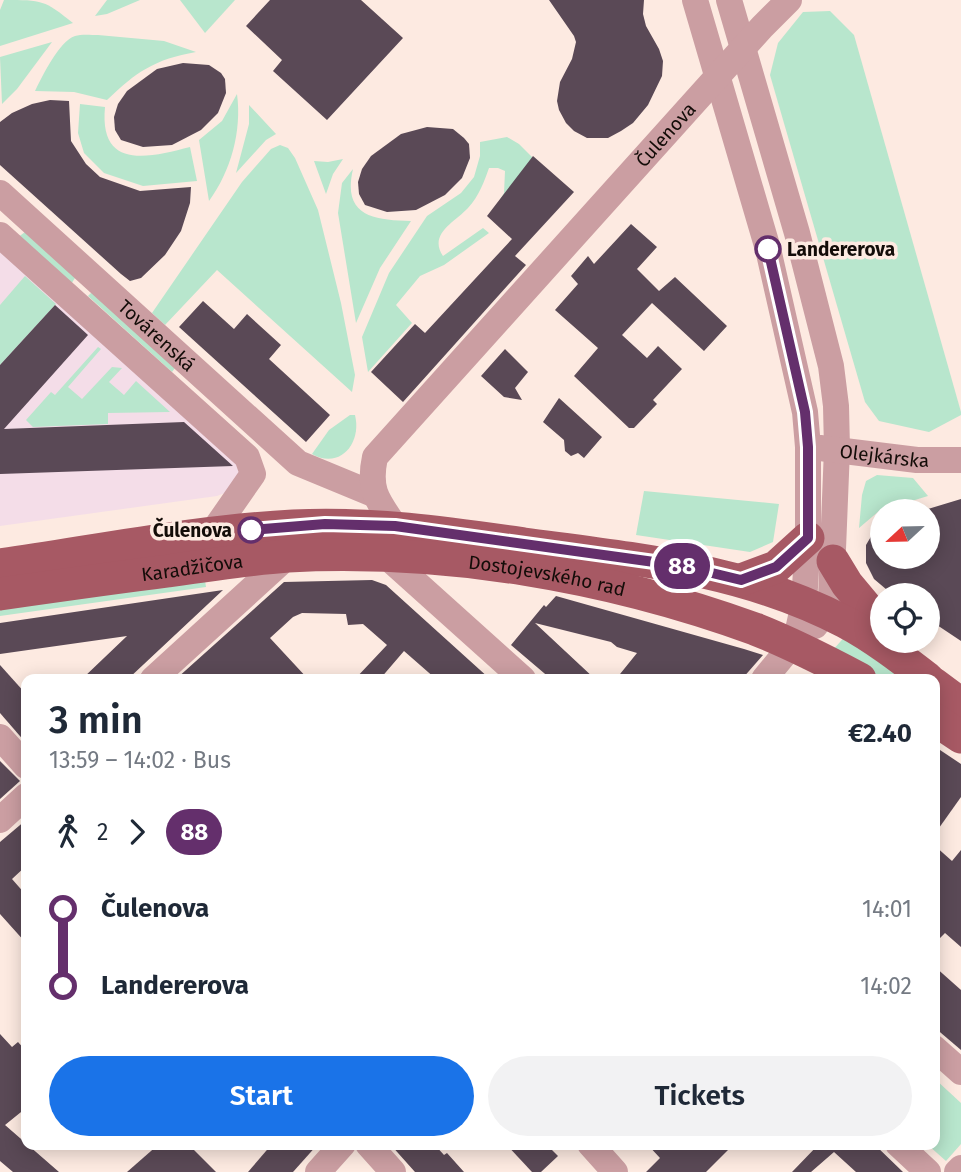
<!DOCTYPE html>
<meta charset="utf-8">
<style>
:root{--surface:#fff;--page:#f2f2f3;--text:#1f2937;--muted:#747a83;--accent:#1a73e8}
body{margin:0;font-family:"Fira Sans",sans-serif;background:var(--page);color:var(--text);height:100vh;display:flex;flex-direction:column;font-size:26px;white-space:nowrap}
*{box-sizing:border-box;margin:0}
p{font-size:23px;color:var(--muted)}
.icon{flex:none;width:38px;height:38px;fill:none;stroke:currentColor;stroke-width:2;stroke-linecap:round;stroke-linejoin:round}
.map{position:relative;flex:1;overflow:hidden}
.sheet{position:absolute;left:21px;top:674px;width:919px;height:476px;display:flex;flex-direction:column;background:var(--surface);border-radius:14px;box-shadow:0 4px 18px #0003}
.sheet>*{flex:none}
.badge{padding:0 14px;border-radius:23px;font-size:24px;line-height:46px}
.needle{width:46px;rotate:248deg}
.controls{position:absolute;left:870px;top:499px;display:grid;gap:14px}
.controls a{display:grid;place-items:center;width:70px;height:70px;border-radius:50%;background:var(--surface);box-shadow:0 4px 18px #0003;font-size:35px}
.map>.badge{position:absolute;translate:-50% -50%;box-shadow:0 0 0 4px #fff}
.legs{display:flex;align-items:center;gap:10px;height:77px;padding:0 28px;font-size:23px}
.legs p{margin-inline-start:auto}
.head{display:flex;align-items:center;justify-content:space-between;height:119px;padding:0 28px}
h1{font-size:38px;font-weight:600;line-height:52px}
.cta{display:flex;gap:14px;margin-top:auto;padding:14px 28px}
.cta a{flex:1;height:80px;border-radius:42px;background:var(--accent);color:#fff;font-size:28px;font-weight:600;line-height:80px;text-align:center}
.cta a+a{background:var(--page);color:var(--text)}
ul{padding:0 28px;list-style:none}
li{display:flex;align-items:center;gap:24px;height:77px;font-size:26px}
li i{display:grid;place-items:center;width:10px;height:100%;margin:0 9px;background:currentColor}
li i::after{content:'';width:18px;height:18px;margin:-9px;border:5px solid;border-radius:50%;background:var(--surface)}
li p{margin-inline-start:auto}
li:first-child i{background:linear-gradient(#0000 50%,currentColor 0)}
li:last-child i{background:linear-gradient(currentColor 50%,#0000 0)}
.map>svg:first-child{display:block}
.commercial{fill:#f4dde8}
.green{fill:#b8e6cd}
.building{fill:#5a4956}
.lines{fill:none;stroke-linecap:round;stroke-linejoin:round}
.minor{stroke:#cb9ea2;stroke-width:26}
.major{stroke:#a75964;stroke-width:33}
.line-1-casing{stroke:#fff;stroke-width:16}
.line-1{stroke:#642f6c;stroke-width:10}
.stop-1-dot{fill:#fff;stroke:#642f6c;stroke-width:3.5}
.labels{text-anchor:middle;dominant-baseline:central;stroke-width:7;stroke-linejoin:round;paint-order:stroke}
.street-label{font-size:19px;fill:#130c08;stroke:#fdeae1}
.stop-label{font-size:19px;font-weight:bold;fill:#130c08;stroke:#fdeae1;text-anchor:start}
</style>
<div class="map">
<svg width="961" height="1172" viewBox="0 0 961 1172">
<rect width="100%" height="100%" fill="#fdeae1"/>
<path class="commercial" d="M0,242L242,460L235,489L217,496L0,526Z"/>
<g class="green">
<path d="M4,0C43,0 44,0 73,23L0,46V10Z"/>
<path d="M107,0H140L107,14L95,16Z"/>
<path d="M180,0H235L205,33Z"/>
<path d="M830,11L854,35L961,412V415L929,432L879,421L865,402L770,75L778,43L803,12Z"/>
<path d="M98,35L164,41L196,52C155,59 136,72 107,100L74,92L35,91C42,77 59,41 75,36C81,34 91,35 98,35Z"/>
<path d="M52,42L17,89L2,104L0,57Z"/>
<path d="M237,94C242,131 231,171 209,201L199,140L222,121Z"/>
<path d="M80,104L105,107C99,170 148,158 190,147L197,181L143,186L104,173L84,153L78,133Z"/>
<path d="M249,105L276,134L266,140L236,173L249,124Z"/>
<path d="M507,137L519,144L563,188L490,217L504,193L505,171L498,168H489C484,182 479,196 468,208C455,222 428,234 443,256L483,228L489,233L444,265L420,276L396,305L412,323L368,372L362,337L389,273L427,216L461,193L474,177L480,156V142Z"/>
<path d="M280,145L288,148L295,158L318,210L341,303L355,375L352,392L217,270L165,325L152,313L242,182L271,149Z"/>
<path d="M343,159L333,174L326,194L314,161L328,162Z"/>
<path d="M353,169C342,216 373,220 411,221L380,268L356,323L338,213L342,183Z"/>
<path d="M29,229L78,273L70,286L17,238Z"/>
<path d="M25,276L56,304L0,365V305Z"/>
<path d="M93,291L175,368L172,372L88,296Z"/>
<path d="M98,347L101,349L68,387L82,399L112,367L122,368L109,382L124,395L136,381L170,412L108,413V424L33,427L26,420L51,392L55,395Z"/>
<path d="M350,415H355C362,443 340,470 312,454L329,430Z"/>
<path d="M877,475L913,478L928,496L879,511L859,528L862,495L866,481Z"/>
<path d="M644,491L779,504L773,542L750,552L636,535Z"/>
<path d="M204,574L206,587L0,616V604Z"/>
<path d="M847,634L911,679H885L833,650Z"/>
<path d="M935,1079L961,1103V1144L946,1161L928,1145L934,1144Z"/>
</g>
<g class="building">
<path d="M270,0H361L403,38L327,120L273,71L282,60L246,26Z"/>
<path d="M549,0H644L643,14L646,26L659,49L663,61L662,76L648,105L633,123L621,131L608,138H587L574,131L566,123L559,110L557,101L560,82L572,59L576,42L574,36Z"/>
<path d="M183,63L209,65L221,73L225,79L226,93L218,113L201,130L172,145L143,147L121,140L115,130L114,117L118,104L127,91L157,69Z"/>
<path d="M50,100L69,101L71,141L86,164L100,177L140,191L191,187L190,203L181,231L165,255L141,278L130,281L121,274L0,165V122L12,113L32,104Z"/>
<path d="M427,127L453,129L464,138L469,144L470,158L462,178L445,195L416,210L387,212L365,205L359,194L358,182L362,169L371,156L401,134Z"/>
<path d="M533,156L574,192L515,256L526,265L403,402L371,372L415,324L425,333L512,239L487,216Z"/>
<path d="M631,224L657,247L637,269L659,291L675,277L727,326L704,351L652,303L622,335L647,358L658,346L682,369L653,400L657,404L634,428H629L574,376L598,348L555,310L578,284L571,276L588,256L594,264Z"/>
<path d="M203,301L234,329L247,314L281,345L269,359L330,415L306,442L179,327Z"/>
<path d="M55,305L88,335L4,429L184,422L233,466L0,474V365Z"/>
<path d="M505,349L528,372L515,388L522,400L504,397L481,376Z"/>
<path d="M559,398L602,437L584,458L578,453L571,456L565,451L564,440L543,422Z"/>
<path d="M961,499V641L928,619V595H893L874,579L866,563V545L882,518V556H928V509Z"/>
<path d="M372,580L386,585L490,679H436L404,651L380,679H355L387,645L363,624L348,625L346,614L302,613L293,617L270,638L308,679H176L284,582Z"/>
<path d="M223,590L128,679H82L127,636L0,654V623Z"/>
<path d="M556,596L744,649L763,655L742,679H616L637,653L617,647L611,642L535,623L595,679H551L511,645L544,605L546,607Z"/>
<path d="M0,665L26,694V743L0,713Z"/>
<path d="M934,746L961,764V797L934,835Z"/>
<path d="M0,761L20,781L0,799Z"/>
<path d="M26,820V866L12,879L26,895V943L0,914V842Z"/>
<path d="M934,845L952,861L961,850V947L945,933L934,944Z"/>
<path d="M934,966L961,990V1050L934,1027Z"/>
<path d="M0,1034L12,1047L18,1042L26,1051V1108L5,1125L59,1172H13L0,1161Z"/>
<path d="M159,1144H188L216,1172H127Z"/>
<path d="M272,1144H318L293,1172H248Z"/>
<path d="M390,1144H434L444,1155L447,1153L464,1172H415Z"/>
<path d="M506,1144H546L558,1156L541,1172H532Z"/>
<path d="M647,1144H734L706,1172H646L660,1158Z"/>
<path d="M819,1144H874L903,1172H856L834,1152L811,1172H792Z"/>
</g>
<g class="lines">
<g class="minor">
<path d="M695,0L768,249L805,412L808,447V538L804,603L798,630L792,645L764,679"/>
<path d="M729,0L797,233L831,366L836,406L837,449L831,599L826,612L815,626"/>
<path id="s1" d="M0,193L298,463L373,494"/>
<path d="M0,235L247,457L253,474L212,533"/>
<path id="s2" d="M820,448L917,460H961"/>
<path id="s3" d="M395,526C377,500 368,490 375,457L762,27L789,0"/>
<path d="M385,555L523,679"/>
<path d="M153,679L288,556"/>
<path d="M0,737L26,766"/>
<path d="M0,820L26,796"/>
<path d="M934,1048L961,1072"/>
<path d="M368,1144L393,1172"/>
<path d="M590,1144L615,1172"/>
<path d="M898,1144L928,1172"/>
<path d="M318,1172L343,1144"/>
<path d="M957,1172L961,1168"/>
</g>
<g class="major">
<path d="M833,561L847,584L882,626"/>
<path d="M0,565C97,551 195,531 293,526C371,522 447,533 524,544C636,559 744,569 845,622C875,638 902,659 928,679"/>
<path d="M741,580L776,567L808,538"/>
<path id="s4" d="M0,594C56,586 112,578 168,571C208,565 248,559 288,556C446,548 606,575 755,629C791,643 826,661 860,679"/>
<path d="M934,684L961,704"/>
<path d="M934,719L961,737"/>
</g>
</g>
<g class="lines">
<defs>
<path id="line-1" d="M251,530L325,524L395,526L683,566L741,580L776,567L808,538V447L805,412L768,249"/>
</defs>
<use href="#line-1" class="line-1-casing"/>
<use href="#line-1" class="line-1"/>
</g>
<g class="stop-1-dot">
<circle cx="768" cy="249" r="12"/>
<circle cx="251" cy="530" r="12"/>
</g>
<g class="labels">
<g class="street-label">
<text stroke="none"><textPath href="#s3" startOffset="509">Čulenova</textPath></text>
<text stroke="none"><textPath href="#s1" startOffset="212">Továrenská</textPath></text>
<text stroke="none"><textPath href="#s2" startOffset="65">Olejkárska</textPath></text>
<text stroke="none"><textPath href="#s4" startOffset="194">Karadžičova</textPath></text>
<text stroke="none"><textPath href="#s4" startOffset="551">Dostojevského rad</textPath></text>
</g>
<g class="stop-label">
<text x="787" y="249">Landererova</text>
<text x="232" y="530" text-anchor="end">Čulenova</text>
</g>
</g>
</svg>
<div class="controls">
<a><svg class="needle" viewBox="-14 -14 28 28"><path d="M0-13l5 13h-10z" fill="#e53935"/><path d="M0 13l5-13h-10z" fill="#747a83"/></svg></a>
<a><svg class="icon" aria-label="locate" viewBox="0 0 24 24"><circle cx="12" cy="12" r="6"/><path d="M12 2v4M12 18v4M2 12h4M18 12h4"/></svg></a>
</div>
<b class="badge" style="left:682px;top:566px;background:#642f6c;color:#fff">88</b>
<section class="sheet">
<div class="head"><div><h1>3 min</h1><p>13:59 – 14:02 · Bus</p></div><b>€2.40</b></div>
<div class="legs"><svg class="icon" aria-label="walk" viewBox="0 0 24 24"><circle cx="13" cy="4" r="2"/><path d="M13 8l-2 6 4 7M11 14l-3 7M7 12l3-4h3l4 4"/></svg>2<svg class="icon" aria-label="forward" viewBox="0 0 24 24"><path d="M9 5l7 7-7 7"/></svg><b class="badge" style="background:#642f6c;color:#fff">88</b></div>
<ul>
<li><i style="color:#642f6c"></i><b>Čulenova</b><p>14:01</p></li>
<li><i style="color:#642f6c"></i><b>Landererova</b><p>14:02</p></li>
</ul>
<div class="cta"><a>Start</a><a>Tickets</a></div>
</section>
</div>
